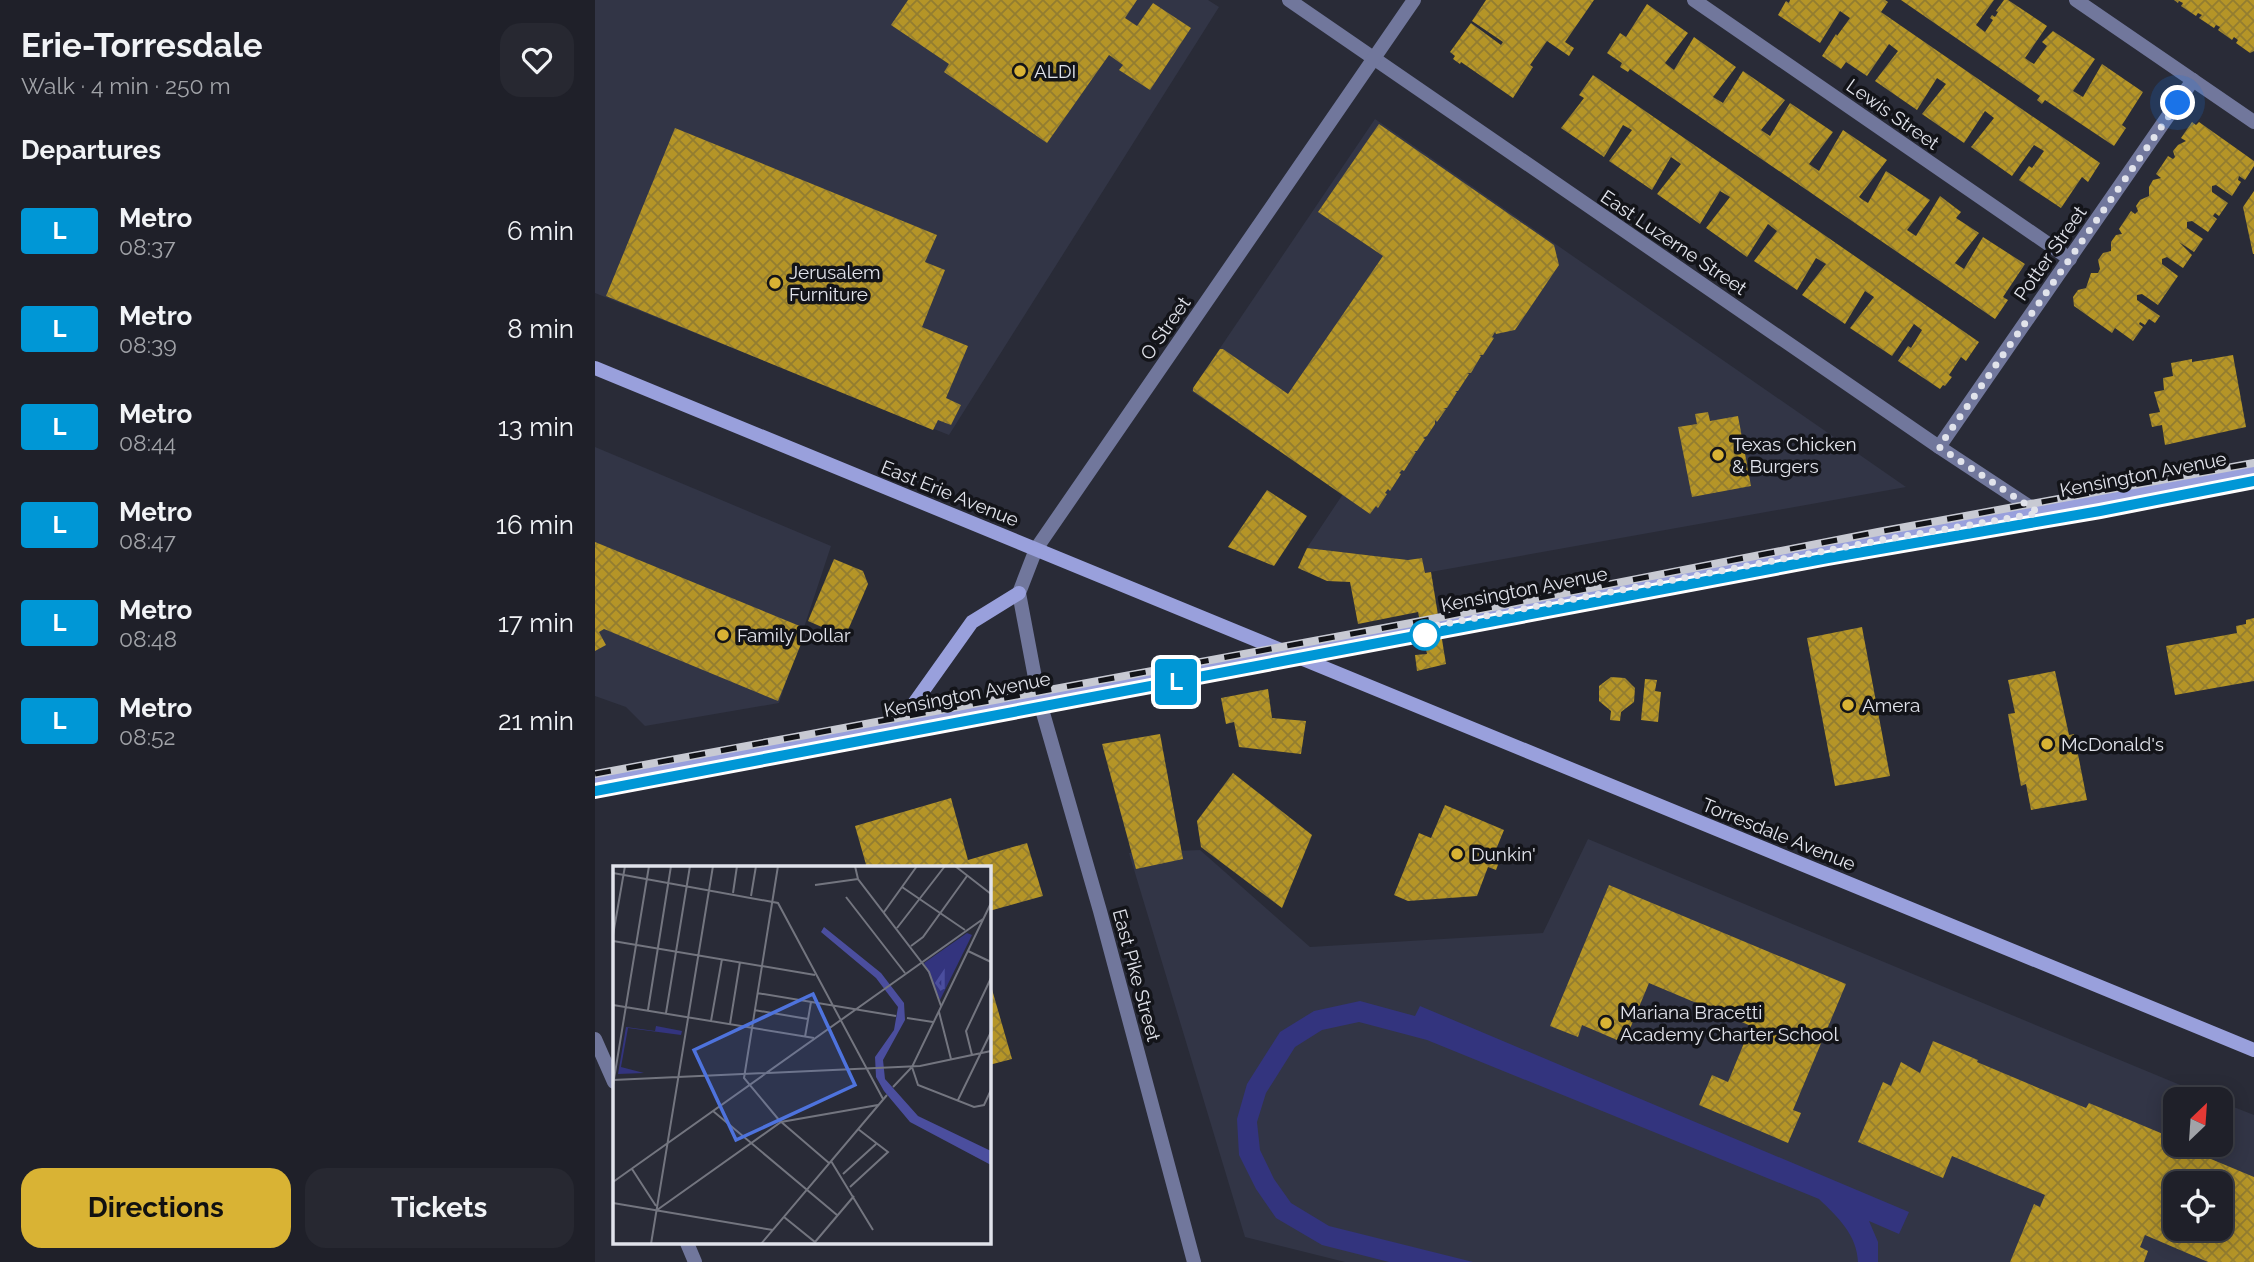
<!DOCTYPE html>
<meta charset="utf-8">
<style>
:root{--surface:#1f2029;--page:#272831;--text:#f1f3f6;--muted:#a1a3a8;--line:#3c3e46;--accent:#d9b334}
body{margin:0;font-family:Raleway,sans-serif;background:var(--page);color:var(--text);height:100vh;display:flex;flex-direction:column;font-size:26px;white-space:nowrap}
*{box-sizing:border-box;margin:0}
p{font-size:23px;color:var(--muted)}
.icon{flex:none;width:38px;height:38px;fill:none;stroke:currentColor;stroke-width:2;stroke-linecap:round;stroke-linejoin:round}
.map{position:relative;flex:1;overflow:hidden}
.side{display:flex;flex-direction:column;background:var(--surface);width:595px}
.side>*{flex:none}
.badge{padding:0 14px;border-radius:5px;font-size:24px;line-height:46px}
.needle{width:46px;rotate:25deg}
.buttons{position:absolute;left:1568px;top:1087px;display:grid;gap:14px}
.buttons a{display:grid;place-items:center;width:70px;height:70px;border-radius:14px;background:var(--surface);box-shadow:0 4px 18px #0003,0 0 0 2px var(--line);font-size:35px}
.you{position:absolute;width:35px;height:35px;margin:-18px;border:5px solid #fff;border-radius:50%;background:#1a73e8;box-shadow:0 0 0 10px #1a73e833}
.map>.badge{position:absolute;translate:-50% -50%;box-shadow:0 0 0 4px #fff}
h2{padding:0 21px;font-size:26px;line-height:63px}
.round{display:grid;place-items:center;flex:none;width:74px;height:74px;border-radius:21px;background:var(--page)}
.overview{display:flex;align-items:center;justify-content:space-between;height:119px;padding:0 21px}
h1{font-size:33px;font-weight:700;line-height:52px}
.button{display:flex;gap:14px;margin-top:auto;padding:14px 21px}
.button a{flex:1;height:80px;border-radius:21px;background:var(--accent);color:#111;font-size:28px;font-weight:700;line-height:80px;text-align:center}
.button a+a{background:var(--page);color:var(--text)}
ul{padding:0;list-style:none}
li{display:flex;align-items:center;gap:21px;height:98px;padding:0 21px}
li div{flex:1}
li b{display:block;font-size:26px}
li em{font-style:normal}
li .badge{min-width:77px;font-weight:700;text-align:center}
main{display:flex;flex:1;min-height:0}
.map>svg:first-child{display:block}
.built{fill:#323546;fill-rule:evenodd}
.park{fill:#33347e}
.building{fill:url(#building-cross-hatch);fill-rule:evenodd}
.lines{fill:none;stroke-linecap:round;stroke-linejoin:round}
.street{stroke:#71779c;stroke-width:14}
.secondary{stroke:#99a0dc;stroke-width:14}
.rail-casing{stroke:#c8cad3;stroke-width:8}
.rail{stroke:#131419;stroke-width:5;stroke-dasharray:16;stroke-linecap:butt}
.line-casing{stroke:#fff;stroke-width:16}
.line{stroke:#0097d6;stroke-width:10}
.walk{stroke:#e1e3eb;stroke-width:7;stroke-dasharray:0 12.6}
.poi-dot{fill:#d9b334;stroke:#131419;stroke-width:2.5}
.stop-dot{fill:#fff;stroke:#0097d6;stroke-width:3.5}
.labels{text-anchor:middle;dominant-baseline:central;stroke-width:7;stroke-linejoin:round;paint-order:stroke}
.poi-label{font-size:19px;fill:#e1e3eb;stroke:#131419;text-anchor:start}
.street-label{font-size:19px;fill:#e1e3eb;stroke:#131419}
.inset-river{fill:none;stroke:#4b4e9e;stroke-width:3.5}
.inset-road{fill:none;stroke:#73757f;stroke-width:2}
.view{fill:#4e73dd;fill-opacity:0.15;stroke:#4e73dd;stroke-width:3.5}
.inset-edge{fill:none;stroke:#e1e3eb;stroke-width:3.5}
</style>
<main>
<section class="side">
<div class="overview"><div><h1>Erie-Torresdale</h1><p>Walk · 4 min · 250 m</p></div><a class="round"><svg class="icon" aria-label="heart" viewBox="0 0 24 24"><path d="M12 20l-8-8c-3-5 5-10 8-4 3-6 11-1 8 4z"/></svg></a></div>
<h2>Departures</h2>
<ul>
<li><span class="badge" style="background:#0097d6;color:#fff">L</span><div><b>Metro</b><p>08:37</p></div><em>6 min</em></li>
<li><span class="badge" style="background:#0097d6;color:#fff">L</span><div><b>Metro</b><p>08:39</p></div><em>8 min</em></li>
<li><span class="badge" style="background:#0097d6;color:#fff">L</span><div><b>Metro</b><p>08:44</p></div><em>13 min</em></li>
<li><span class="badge" style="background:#0097d6;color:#fff">L</span><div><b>Metro</b><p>08:47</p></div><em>16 min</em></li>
<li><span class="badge" style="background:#0097d6;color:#fff">L</span><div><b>Metro</b><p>08:48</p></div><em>17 min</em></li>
<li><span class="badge" style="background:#0097d6;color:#fff">L</span><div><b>Metro</b><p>08:52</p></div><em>21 min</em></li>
</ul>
<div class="button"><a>Directions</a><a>Tickets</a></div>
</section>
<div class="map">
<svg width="1659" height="1262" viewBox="0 0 1659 1262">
<defs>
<pattern id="building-cross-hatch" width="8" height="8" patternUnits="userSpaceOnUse" patternTransform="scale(1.75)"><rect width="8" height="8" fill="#b59527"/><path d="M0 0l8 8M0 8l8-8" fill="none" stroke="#937d30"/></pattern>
</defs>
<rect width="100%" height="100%" fill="#292b37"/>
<g class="built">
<path d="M0,0H613L624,7L354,435L0,293Z"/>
<path d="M780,119L1311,487L830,573L827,558L813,560L712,548L748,494L596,391Z"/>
<path d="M0,447L236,546L184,703L50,726L31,707L0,696Z"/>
<path d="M993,839L1619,1099H1580V1144H1626V1102L1659,1115V1262H750L650,1237L534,853L605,850L715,947L948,933ZM1580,1183H1626V1228H1580Z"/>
</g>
<path class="park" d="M765,1001L820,1016L825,1006L1314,1212L1304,1234L1274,1221L1283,1242V1262H1263C1262,1235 1243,1217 1224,1199L832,1040L764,1022L727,1030L700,1047L671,1093L662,1122L665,1150L679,1179L696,1203L734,1226L878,1262H794L727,1245L681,1218L661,1189L644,1155L642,1119L652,1084L685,1032L719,1011Z"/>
<g class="building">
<path d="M313,0H542L530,18L542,26L558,3L596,28L555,90L524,70L528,65L514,55L452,143L349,72L354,64L296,25Z"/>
<path d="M891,0H999L970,42L979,48L974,56L952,41L935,65L938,67L918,98L866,62L865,64L858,59L860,56L855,52L876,23L906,45L908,42L877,21Z"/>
<path d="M1195,0H1290L1293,2L1286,12L1505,163L1493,182L1487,177L1466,208L1424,180L1434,166L1437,168L1449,151L1439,145L1417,176L1376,147L1399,118L1390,111L1369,143L1327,114L1351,84L1342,78L1322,110L1280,81L1303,51L1294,44L1272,76L1251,62L1246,69L1227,56L1241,34L1242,36L1255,18L1245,11L1225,43L1183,15L1191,1L1194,3Z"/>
<path d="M1306,0H1399L1381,25L1390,32L1398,20L1395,18L1397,15L1400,17L1403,12L1401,11L1409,0H1413L1452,26L1430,58L1434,61L1439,64L1452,46L1447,42L1458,31L1500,59L1478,91L1488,97L1507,64L1548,92L1527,125L1531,128L1519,146L1450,100L1447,104L1442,100L1445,96Z"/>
<path d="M1579,0H1659V51L1655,53L1641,43L1643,40L1639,37L1637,40L1623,30L1625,27L1621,25L1619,28L1604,18L1607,15L1603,13L1601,16L1586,6L1588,3L1584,1L1583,3Z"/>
<path d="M1052,4L1093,33L1070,63L1079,70L1099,37L1141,67L1118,97L1128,103L1148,71L1190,100L1166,130L1175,136L1195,103L1238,132L1214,164L1218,167L1224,171L1248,130L1292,160L1264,197L1268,200L1273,203L1291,171L1335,200L1312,230L1321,236L1345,196L1366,212L1361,218L1384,233L1360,263L1369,269L1388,237L1430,264L1408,297L1413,300L1400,319L1035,69L1033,72L1025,67L1027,63L1012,53L1025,33L1031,37Z"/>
<path d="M998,75L1384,342L1371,361L1366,357L1354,375L1357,377L1350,386L1348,385L1345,389L1303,361L1313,346L1316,348L1327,330L1319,324L1297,356L1255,328L1279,297L1270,291L1250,324L1207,295L1231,264L1221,258L1202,290L1159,261L1182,231L1173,224L1152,257L1111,228L1135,197L1125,191L1105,224L1062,194L1086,164L1076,157L1057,190L1014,161L1037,130L1028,125L1009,157L966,128L989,98L984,95Z"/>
<path d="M1597,122L1601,125L1604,122L1659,161V166L1650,180L1644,176L1643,180L1646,182L1637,196L1621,185L1617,186V192L1633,203L1624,216L1620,213L1618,216L1622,219L1613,232L1597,221L1592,222V228L1608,239L1599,252L1584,242L1597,255L1588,268L1572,257L1567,259V264L1583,276L1563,305L1547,294L1542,295V300L1565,316L1560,323L1554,319L1550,325L1545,322L1544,324L1548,327L1538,341L1520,328L1517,333L1479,306L1478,297L1483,290L1491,288L1496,273H1503L1505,269L1503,260L1508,253L1516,251V242L1521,235L1527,234L1524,229L1536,211L1540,214L1543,211L1541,206L1545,200L1554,196V187L1558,180L1566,178L1561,174L1573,156L1578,159L1580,157L1578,151L1583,145L1591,141L1586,138Z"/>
<path d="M784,124L959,245L964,265L920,330L901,334L900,332L897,337L899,338L888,355H884L886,356L876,373H872L874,374L863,391H860L862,392L852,408H848L851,409L842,422L840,420V424L832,436L828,438L830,439L822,451H819L821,452L809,471L807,470L804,473L806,474L795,491L793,489L790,493L792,494L783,508L781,506L775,514L598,391V388L625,349H628L693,394L788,256L723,212Z"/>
<path d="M80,128L342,235L330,262L350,270L327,327L373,346L351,398L366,405L356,425L343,420L338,430L11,296Z"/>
<path d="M1659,191V254H1658L1648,207Z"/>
<path d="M1638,355L1651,427L1570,445L1567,425L1557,427L1554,414L1565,412L1559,392L1569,390L1568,378L1578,376L1576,363L1597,359V362Z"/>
<path d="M1113,412L1115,421L1143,416L1156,486L1097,497L1083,427L1102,424L1100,414Z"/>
<path d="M672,490L712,516L679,566L633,547Z"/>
<path d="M0,542L212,629L183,701L9,629L4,632L11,645L0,651Z"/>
<path d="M712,548L813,560L827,558L830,573L836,572L851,664L822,671L820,655L832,654L823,612L763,624L755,582L732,581L703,568Z"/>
<path d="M239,559L268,571L273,584L250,637L213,621Z"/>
<path d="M1659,618V681L1580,695L1571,646L1642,633L1641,626L1651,624V620Z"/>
<path d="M1267,627L1295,776L1240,786L1212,638Z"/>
<path d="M1460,671L1474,735L1479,734L1492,800L1436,810L1431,784L1426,786L1413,714L1420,713L1413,680Z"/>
<path d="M1016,677L1030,678L1040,688L1039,702L1026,712L1025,721L1015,720L1016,711L1004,701V686Z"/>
<path d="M1050,679L1062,680L1060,691L1066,692L1063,722L1046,720Z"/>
<path d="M673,689L677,718L711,721L706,754L644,747L639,722L631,724L626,698Z"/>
<path d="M565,734L588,859L541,869L507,744Z"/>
<path d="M638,773L717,835L687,908L606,847L602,821Z"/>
<path d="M356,798L373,860L432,843L448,896L394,911V868H272L260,826Z"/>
<path d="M850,805L909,830L900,852L907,854L901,870L893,867L882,896L813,901L799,895L824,833L836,838Z"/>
<path d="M1014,885L1251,984L1198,1110L1206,1113L1193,1143L1104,1105L1117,1075L1133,1082L1156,1026L1054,983L1029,1043L987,1025L983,1037L955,1026Z"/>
<path d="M394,979L417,1059L394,1065Z"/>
<path d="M1338,1041L1383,1060L1382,1062L1491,1108L1494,1103L1580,1139L1578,1143L1580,1144L1659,1177V1262H1613L1550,1235L1545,1247L1553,1251L1549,1262H1415L1439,1204L1445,1207L1450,1195L1357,1156L1348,1178L1263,1142L1288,1082L1296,1086L1306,1062L1325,1073ZM1580,1183H1626V1228H1580Z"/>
</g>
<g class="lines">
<g class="street">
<path d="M694,0L1344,447L1444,513"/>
<path d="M1099,0L1475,259"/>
<path d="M1481,0L1659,122"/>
<path d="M1344,447L1598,80"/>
<path d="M0,1039L19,1082"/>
<path d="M92,1243L100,1262"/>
<path d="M599,1262L505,911L444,699L424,593L441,549L819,0"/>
</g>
<g class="secondary">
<path d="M0,368L1659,1050"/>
<path d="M303,726L377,622L424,593"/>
<path d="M0,783L711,651L1287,540L1659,473"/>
</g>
<defs>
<g id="rail">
<path d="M0,774L816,623L1283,532L1659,463"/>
<path d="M0,791L1286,548L1505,511L1659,481"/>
</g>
</defs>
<use href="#rail" class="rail-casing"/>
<use href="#rail" class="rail"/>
</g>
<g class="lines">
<defs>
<path id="line" d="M0,791L1233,558L1505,511L1659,481"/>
</defs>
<use href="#line" class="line-casing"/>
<use href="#line" class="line"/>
<path class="walk" d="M830,635L818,630L1287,540L1444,513L1344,447L1583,103"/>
</g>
<g class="poi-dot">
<circle cx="425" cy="71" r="7"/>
<circle cx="180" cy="283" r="7"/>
<circle cx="1123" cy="455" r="7"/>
<circle cx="128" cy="635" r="7"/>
<circle cx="1253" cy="705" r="7"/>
<circle cx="1452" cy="744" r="7"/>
<circle cx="862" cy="854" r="7"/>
<circle cx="1011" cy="1023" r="7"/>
</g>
<circle class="stop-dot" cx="830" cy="635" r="14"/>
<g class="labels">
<g class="poi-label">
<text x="439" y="71">ALDI</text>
<text x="194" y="272">Jerusalem<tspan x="194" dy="22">Furniture</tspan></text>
<text x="1137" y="444">Texas Chicken<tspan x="1137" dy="22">&amp; Burgers</tspan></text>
<text x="142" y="635">Family Dollar</text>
<text x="1267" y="705">Amera</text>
<text x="1466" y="744">McDonald's</text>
<text x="876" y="854">Dunkin'</text>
<text x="1025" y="1012">Mariana Bracetti<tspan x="1025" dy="22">Academy Charter School</tspan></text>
</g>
<g class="street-label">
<text transform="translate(1298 114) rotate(35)">Lewis Street</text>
<text transform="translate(1079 242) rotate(34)">East Luzerne Street</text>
<text transform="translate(1455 253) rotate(-55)">Potter Street</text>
<text transform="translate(570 328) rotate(-55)">O Street</text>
<text transform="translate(1548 474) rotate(-11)">Kensington Avenue</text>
<text transform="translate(355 493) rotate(22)">East Erie Avenue</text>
<text transform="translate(929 589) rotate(-11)">Kensington Avenue</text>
<text transform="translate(372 694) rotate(-11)">Kensington Avenue</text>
<text transform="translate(1184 834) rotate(22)">Torresdale Avenue</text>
<text transform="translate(542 975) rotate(75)">East Pike Street</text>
</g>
</g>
<g transform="translate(18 866)">
<rect width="378" height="378" fill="#292b37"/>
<path d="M43,160L69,165L68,169L15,162L8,201L31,207L5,208L13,161L42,165Z" fill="#33347e"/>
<path d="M354,67L359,69L327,134L311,97Z" fill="#33347e"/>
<path d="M211,61L268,107L291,137L292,154L270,194L272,213L305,250L378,285V299L297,256L271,225L263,211L262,191L281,164L285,141L263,112L208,66Z" fill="#4b4e9e"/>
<path class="inset-river" d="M329,124L324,117L330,108V123"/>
<path class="inset-road" d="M165,0L131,212L166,254L216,297M242,0L245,13L316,106L328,140M342,0L378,28M0,7L165,37L270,233M202,19L245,13M289,21L352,64M120,27L124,0M138,30L143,0M233,31L292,107M271,46L304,0M284,62L332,0M0,69L12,0M0,75L202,109M298,80L310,71L354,10M355,85L378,96M144,127L283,150M0,139L201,172M35,144L58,0M141,144L195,153M326,146L338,193M53,147L77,0M294,152L320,156M98,155L109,93M117,158L127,96M192,171L198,136M359,189L353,165L378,112M299,201L305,219L361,241L371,239L378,224M0,214L307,200L378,185M0,219L36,0M280,221L299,201L378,37M345,234L378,166M100,245L224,349M218,295L260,364M19,303L43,340M230,308L263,278M0,316L370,53M237,321L275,286L245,263M0,337L160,364M44,344L168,256L265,239M171,351L202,376L241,330M38,378L100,0M148,378L274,229"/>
<path class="view" d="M200,128L242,219L123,274L81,184Z"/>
<rect width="378" height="378" class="inset-edge"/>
</g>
</svg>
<div class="buttons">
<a><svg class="needle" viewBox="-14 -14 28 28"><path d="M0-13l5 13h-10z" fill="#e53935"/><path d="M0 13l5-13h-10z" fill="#a1a3a8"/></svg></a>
<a><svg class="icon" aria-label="locate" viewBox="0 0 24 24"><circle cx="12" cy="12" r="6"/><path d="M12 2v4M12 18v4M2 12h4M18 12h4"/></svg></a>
</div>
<div class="you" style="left:1583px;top:103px"></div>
<b class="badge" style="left:581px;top:682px;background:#0097d6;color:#fff">L</b>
</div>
</main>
